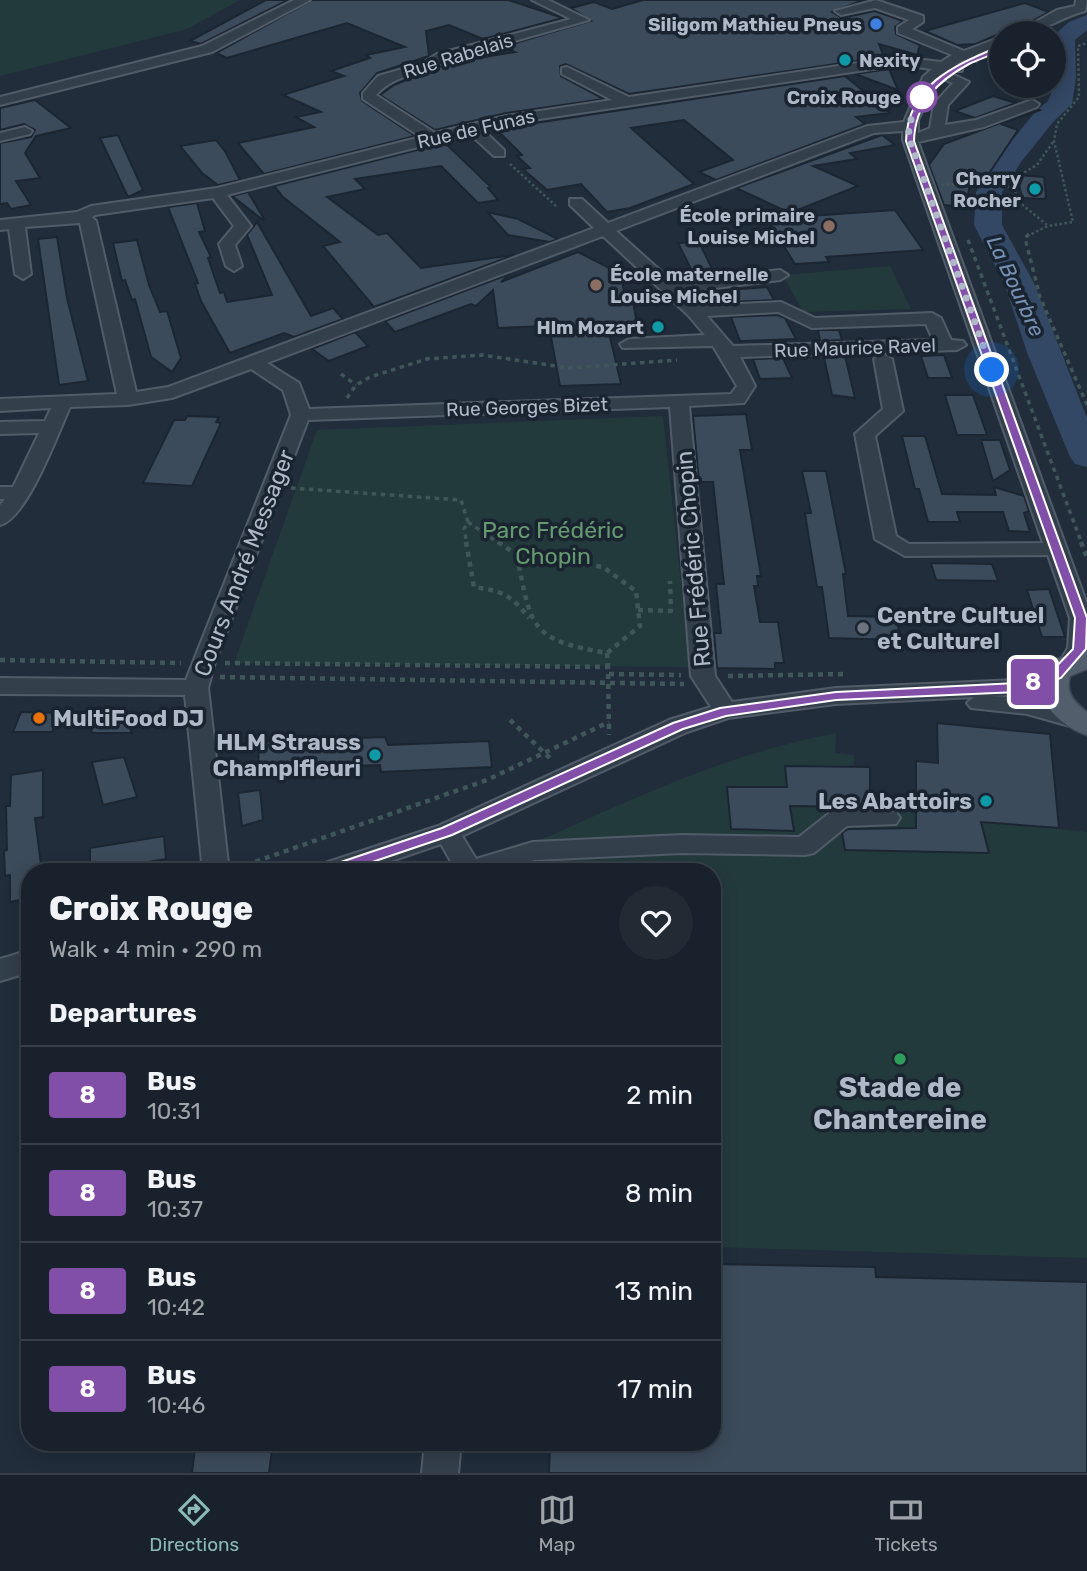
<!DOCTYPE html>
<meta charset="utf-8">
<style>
:root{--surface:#19222c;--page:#222a34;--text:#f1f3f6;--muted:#9fa4a9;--line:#373f48;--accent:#8bbbb9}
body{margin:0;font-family:Rubik,sans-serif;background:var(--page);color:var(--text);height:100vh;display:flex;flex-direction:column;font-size:26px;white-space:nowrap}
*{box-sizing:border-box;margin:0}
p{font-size:23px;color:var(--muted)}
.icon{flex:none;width:38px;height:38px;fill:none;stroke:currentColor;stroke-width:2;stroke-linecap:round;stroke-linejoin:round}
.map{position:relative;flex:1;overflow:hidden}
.details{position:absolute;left:21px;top:863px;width:700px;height:588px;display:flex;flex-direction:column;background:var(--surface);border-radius:28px;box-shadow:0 4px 18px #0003,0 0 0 2px var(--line)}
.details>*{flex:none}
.badge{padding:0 14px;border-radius:5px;font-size:24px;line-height:46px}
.tools{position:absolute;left:989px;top:21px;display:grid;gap:14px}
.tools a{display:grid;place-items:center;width:77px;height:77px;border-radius:50%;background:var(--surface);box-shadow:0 4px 18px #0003,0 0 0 2px var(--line);font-size:35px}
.you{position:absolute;width:35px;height:35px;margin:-18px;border:5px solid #fff;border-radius:50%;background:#1a73e8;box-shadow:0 0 0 10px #1a73e833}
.map>.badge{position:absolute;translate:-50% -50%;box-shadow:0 0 0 4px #fff}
h2{padding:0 28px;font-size:26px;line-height:63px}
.round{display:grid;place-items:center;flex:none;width:74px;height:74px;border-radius:37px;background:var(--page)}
.head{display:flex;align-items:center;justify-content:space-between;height:119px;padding:0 28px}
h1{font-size:33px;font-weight:800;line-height:52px}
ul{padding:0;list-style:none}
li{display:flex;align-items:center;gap:21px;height:98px;padding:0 28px;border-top:2px solid var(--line)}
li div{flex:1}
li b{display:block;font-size:26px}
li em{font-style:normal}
li .badge{min-width:77px;font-weight:700;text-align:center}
.tabs{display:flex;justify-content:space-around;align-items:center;height:98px;border-top:2px solid var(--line);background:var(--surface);font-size:19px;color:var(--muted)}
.tabs a{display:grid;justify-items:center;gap:4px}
.tabs .active{color:var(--accent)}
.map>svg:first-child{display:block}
.green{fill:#233a3c}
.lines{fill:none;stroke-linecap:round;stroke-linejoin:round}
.river{fill:#334864;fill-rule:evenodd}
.building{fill:#3c4b5b;stroke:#1c2632;stroke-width:2}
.minor-casing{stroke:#525c69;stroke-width:4}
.major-casing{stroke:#3e4855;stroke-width:3}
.path-far2{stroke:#40575a;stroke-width:2.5;stroke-dasharray:2.5 2.5;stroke-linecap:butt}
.path-far1{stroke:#40575a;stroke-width:3.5;stroke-dasharray:4.5 4.5;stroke-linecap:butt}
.path{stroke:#40575a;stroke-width:4.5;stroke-dasharray:5 5;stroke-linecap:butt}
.minor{fill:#343f4c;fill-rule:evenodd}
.major{fill:#525e6c;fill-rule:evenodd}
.line{fill:#824fa8;stroke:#fff;stroke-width:2}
.walk{stroke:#afb9c8;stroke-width:7;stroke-dasharray:0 12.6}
.shop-dot{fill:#3f7fe0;stroke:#1a2430;stroke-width:2.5}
.culture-dot{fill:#0f9aa8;stroke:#1a2430;stroke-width:2.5}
.stop-dot{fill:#fff;stroke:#824fa8;stroke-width:3.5}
.education-dot{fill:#8d6e63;stroke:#1a2430;stroke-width:2.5}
.worship-dot{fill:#6b7280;stroke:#1a2430;stroke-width:2.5}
.food-dot{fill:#e8710a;stroke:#1a2430;stroke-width:2.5}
.leisure-dot{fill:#2e9e5b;stroke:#1a2430;stroke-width:2.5}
.labels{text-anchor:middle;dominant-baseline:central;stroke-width:7;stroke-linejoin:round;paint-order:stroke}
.far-poi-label{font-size:19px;font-weight:bold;fill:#afb9c8;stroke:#1a2430;text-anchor:end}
.far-street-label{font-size:19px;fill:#afb9c8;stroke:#1a2430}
.far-stop-label{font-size:19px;font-weight:bold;fill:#afb9c8;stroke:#1a2430;text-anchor:end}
.far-water-label{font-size:21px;font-style:italic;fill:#7590b2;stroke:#1a2430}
.park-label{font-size:23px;fill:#659a70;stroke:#1a2430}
.street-label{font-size:23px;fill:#afb9c8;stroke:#1a2430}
.poi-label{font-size:23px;font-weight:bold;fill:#afb9c8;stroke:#1a2430;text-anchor:start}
.near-poi-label{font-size:28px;font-weight:bold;fill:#afb9c8;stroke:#1a2430}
</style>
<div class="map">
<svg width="1087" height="1473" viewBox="0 0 1087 1473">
<rect width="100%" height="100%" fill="#212d3b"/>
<g class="green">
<path d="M0,0H240L187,29L0,76Z"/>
<path d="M890,266L911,309L803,312L783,275Z"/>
<path d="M663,416L690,667L234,663L317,430Z"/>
<path d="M836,733L835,753L854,755L853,806L1087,832V1258L712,1247V872H530L534,843C635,798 726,754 836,733Z"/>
</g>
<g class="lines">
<path class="river" d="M1087,15V30L1075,40L1076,78L1072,104L1054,121L1021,162L1002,192V225L1034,283L1087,418V467L1075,464L1070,457L1028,355L1004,283L974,225L976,192L1001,154L1036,111L1048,101L1054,86V35L1069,22Z"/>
</g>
<g class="building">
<path d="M266,0H288L201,44L190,41Z"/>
<path d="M312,0H508L563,18L483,39L449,25L426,31L429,56L377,73L360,93L362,101L415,136L264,174L238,143L314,127L296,117L321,112L283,95L344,76L331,71L370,58L366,55L405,47L347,23L227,58L216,53Z"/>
<path d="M643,0H857L861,1L832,12L842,18L875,11L903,21L895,27L896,34L920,45L917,55L879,44L884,57L629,94L566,64L560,66L561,76L604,99L506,113L435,130L380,95L394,85L448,63L515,52L502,47L591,21L571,8L594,2L612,9Z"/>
<path d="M1025,3L1049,12L1011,33H1001L976,44L957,45L925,31Z"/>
<path d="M889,69L898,90L855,74Z"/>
<path d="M845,76L890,113L856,117L865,124L716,180L699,172L733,160L684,120L631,128L694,184L630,208L607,212L581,184L547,190L523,169L530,168L517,156L522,155L496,129Z"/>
<path d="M993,96L1016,103L975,118L955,111Z"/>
<path d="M35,100L71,128L36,136L25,153L40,178L16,181L31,205L11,209L7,203L0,204V143L31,137L35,130L24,124L0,130V108Z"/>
<path d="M1038,109L1040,110L1001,124L1018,130L988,175L972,172L966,207L944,205L929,165L944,144Z"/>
<path d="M118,135L143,190L128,197L100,138Z"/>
<path d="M882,135L895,145L850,153L857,159L813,166L858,186L790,213L736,188Z"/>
<path d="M216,140L225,151L240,180L218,185L202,173L180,146Z"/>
<path d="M445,143L491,187L488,188L498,200L478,203L441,166L355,179L365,189L327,197L378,235L387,233L421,268L514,255L374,307L323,246L340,242L283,197L274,186Z"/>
<path d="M1017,175L1044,177L1046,197L1044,199L1022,198Z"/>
<path d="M248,192L264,219L263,220L232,196Z"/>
<path d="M197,203L205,231L199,232L211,257L208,258L220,293L224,292L227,302L272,295L247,235L257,222L311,316L333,308L343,319L294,337L284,333L230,353L201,301L195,284L198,283L168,207Z"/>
<path d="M895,210L923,250L826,257L829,262L795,264L767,219Z"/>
<path d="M487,212L518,219L558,239L550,242L508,235Z"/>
<path d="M57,237L67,298L88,381L59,385L38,239Z"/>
<path d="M137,240L149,285L160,312L167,311L181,358L172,372L151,357L135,299L132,300L125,280L122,281L113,243Z"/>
<path d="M699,242L715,275L695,277L678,243Z"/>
<path d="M578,252L621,274L625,297H632L639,333H609L621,384L560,386L549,326L498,328L493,290L476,306L471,304L395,332L385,321L510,274L501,282Z"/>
<path d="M767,287L774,300L707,303L702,292Z"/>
<path d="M777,315L785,318L796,339L740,341L731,317Z"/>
<path d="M818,330H839L842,340L820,341Z"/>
<path d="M355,332L368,346L329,361L312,349Z"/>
<path d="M944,355L952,378H928L921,356Z"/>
<path d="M845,356L855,398L832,395L824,357Z"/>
<path d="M783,358L792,378L760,379L753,359Z"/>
<path d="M945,395H973L987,435H957Z"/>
<path d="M746,414L752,450H740L761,576H757L758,586H754L760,622H778L784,663H775V669L717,668L714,633H721L716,584H724L713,482H699L693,416Z"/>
<path d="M187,416L219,417L216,422L221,423L192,486L143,483L174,420H185Z"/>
<path d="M902,436H925L942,494L996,495L994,487L1024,496L1029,511L1024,513L1030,532L1009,531L1003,512H957L960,522H928L919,489H915Z"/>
<path d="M981,440H1000L1010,470L993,481Z"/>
<path d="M802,471H826L846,574H843L848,616L896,617L901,640L829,638L822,587H817L809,539L805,513H811Z"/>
<path d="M931,563L992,564L998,581L936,580Z"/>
<path d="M1049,589L1065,637H1042L1027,590Z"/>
<path d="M122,709L132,733H92L88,716Z"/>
<path d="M21,712L60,713L52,732H13Z"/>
<path d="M937,723L1050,734L1059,828L981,822L989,853L845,850L842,833L848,829L916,828V761L938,763Z"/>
<path d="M385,737L388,745L489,741L492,767L381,772L380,765L258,769L259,742Z"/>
<path d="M124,757L137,797L103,805L92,762Z"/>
<path d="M785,766L870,767V807L790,806L794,831L731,829L727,787H787Z"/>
<path d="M43,770V817L35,818L42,872H30V898L10,902V875L5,876L4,851L7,850L6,806H10L11,775Z"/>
<path d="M260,790L263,820L242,826L238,793Z"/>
<path d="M164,836L166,859L90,872V848Z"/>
<path d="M712,1264L875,1267L876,1277L1087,1282V1473H549L550,1442H712Z"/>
<path d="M195,1448L272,1450L269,1473H192Z"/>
</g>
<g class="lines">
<defs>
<g id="minor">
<path d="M294,0H310L212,52L0,105V97L202,46Z"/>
<path d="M532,0H548L589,20L447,60C421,77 397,72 376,95L435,133L506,116L612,100L562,74V68L567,67L629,97L899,57L941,62L952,55L898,33V27L909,20L875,8L841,15L835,11L876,0L923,16V22L912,29L964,51L1001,37V46L976,55V61L964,60L956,64L962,65V71H946L969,82L948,105L945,125L976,120L1032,100L1039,104L1037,107L984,127L918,142L1087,604C1087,626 1087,667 1067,673L1064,680L1018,695L989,696L1028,698L1086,714L1087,723L1077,728L1027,714L971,708L967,703L974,697L836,704L728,718L687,732L462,836L476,859L533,842L682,835L799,837L832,811L841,808L896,812L900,818L896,824L847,826L814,853L805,855L682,853L534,860L497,872H457L441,844L359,872H315L319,865L438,826L669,720L711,707L691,676L670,407L308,420L215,662L208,688L229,872H203L185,695L0,694V678L186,680L291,415L283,390L251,369L172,398L128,405L70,407C58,433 27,519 0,525V505L5,499H0V487H13L39,433L0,434V422L45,421L51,408L0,411V399L117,394L80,223L25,227L31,274L23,279L15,274L9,229L0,230V220L77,212L91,206L217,188L421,137L363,99V93L378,76L423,63L437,54L571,19ZM899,65L932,69L923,77L904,122L867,126L608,223L582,199H570V205L594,228L168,387L136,392L96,221L92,217L95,215L213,198L234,226L219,244L226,266L234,271L242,266L235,245L251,226L227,195L470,134L494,156H504V150L483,130L506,124ZM938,77L953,83L934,104L930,128L918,133V120ZM903,131V140L1043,543L909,544L896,536L875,436L903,411L892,359L883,354L874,359L883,409L855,434L875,539L905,556L1048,555L1070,618L1068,648L1056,668L1016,680L836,688L732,702L715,676L689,406L744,403L755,386L740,357L957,350L966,345L963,341L951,340L941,318L932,313L815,318L781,302L698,306L683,292L780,280L788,275L780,270L673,282L616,231L874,133ZM603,236L688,315L705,335L629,339L620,344L623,348L713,346L737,386L731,394L309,409L299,383L267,363ZM778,312L812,328L926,324L933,340L733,346L707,316Z"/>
<path d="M1076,0H1087L1085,11C1061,17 1040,34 1016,33L1057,10L1075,6Z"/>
<path d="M25,127L32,131L30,134L0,141V133Z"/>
<path d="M30,950V972L0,981V959Z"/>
<path d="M425,1442H461L458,1473H422Z"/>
</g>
<path id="major" d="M1087,651V669L1070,676C1065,693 1074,702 1087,712V735C1060,727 1020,689 1051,663C1061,655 1075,654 1087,651Z"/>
</defs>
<use href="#minor" class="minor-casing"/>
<use href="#major" class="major-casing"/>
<g class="path-far2">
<path d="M510,164L556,206"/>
<path d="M942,185L967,183L1011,187"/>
<path d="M1047,225L1018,201L1011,180L1037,165L1053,142"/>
<path d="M1027,236L1048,226L1073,222L1054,141L1057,124L1079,97L1078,46L1087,43"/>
</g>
<g class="path-far1">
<path d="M1029,234L1025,238L1040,297L1087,405"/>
<path d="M968,240L1082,544"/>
<path d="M341,374L356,385"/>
<path d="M347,398L356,385L370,377L427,359L482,355L569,368L677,360"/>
<path d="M291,488L461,500L468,522L464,529L467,544"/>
<path d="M468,522L500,544"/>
</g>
<g class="path">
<path d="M466,542L474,587C503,591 511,595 529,618"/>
<path d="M498,542L517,555"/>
<path d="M1081,542L1087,558"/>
<path d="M517,555L603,567L636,591L640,626L607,653C530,640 531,628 517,555Z"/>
<path d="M638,610L671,611L670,581"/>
<path d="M607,653L608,667"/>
<path d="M0,660L181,663"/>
<path d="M225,663L608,667L609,735"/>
<path d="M609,674L681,675"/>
<path d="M728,676L846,674"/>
<path d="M220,677L684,684"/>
<path d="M510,720L553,761"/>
<path d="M246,865L487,780L609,722"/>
</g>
<use href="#minor" class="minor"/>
<use href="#major" class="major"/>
</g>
<path class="line" d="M998,47L1005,48C994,55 981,58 969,64C937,81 915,104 914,141L1087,618L1086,649L1061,678L1018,692L836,700L726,716L683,729L452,835L334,875H323V868L442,828L673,723L720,708L836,692L1017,683L1051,672L1073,649L1075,618L906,141C908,85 953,66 998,47Z"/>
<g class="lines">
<path class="walk" d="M922,97L908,126L910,141L992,370"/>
</g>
<circle class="shop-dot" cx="876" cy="24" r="7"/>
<g class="culture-dot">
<circle cx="845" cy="60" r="7"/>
<circle cx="1035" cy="189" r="7"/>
<circle cx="658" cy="327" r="7"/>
<circle cx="375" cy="755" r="7"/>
<circle cx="986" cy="801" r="7"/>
</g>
<circle class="stop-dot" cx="922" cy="97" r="14"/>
<g class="education-dot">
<circle cx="829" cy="226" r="7"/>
<circle cx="596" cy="285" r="7"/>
</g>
<circle class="worship-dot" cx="863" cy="628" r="7"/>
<circle class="food-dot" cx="39" cy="718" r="7"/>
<circle class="leisure-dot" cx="900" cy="1059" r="7"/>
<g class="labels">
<g class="far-poi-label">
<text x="862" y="24">Siligom Mathieu Pneus</text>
<text x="859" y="60" text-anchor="start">Nexity</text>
<text x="1021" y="178">Cherry<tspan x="1021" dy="22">Rocher</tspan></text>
<text x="815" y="215">École primaire<tspan x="815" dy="22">Louise Michel</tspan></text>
<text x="610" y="274" text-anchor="start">École maternelle<tspan x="610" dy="22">Louise Michel</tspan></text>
<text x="644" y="327">Hlm Mozart</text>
</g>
<g class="far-street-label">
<text transform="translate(458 56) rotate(-17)">Rue Rabelais</text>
<text transform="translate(476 129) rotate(-13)">Rue de Funas</text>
<text transform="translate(855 348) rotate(-2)">Rue Maurice Ravel</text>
<text transform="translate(527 407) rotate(-2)">Rue Georges Bizet</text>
</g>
<g class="far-stop-label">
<text x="901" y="97">Croix Rouge</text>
</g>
<g class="far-water-label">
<text transform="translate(1016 286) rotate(65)">La Bourbre</text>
</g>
<g class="park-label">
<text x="553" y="530">Parc Frédéric<tspan x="553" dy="26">Chopin</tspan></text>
</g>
<g class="street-label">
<text transform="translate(693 559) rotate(-95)">Rue Frédéric Chopin</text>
<text transform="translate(244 563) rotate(-69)">Cours André Messager</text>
</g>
<g class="poi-label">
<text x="877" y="615">Centre Cultuel<tspan x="877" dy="26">et Culturel</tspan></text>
<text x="53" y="718">MultiFood DJ</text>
<text x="361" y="742" text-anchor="end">HLM Strauss<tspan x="361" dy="26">Champlfleuri</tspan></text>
<text x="972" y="801" text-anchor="end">Les Abattoirs</text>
</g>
<g class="near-poi-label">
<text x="900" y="1087">Stade de<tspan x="900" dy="32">Chantereine</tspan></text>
</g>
</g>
</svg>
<div class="tools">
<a><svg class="icon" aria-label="locate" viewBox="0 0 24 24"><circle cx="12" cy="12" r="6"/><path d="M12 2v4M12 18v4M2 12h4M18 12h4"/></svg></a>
</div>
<div class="you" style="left:992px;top:370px"></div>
<b class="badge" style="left:1033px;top:682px;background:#824fa8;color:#fff">8</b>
<section class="details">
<div class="head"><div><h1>Croix Rouge</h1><p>Walk · 4 min · 290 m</p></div><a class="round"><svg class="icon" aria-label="heart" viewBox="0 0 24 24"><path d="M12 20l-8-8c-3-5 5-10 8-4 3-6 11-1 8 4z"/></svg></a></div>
<h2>Departures</h2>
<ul>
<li><span class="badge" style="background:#824fa8;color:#fff">8</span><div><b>Bus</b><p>10:31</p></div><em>2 min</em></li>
<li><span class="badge" style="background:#824fa8;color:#fff">8</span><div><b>Bus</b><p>10:37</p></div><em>8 min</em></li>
<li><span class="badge" style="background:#824fa8;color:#fff">8</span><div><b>Bus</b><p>10:42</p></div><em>13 min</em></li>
<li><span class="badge" style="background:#824fa8;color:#fff">8</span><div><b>Bus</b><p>10:46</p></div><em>17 min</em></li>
</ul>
</section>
</div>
<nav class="tabs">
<a class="active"><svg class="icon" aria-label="directions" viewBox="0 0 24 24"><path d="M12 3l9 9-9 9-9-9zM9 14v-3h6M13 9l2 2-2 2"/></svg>Directions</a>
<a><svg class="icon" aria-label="map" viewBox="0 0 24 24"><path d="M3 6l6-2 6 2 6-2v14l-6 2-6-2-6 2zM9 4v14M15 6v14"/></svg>Map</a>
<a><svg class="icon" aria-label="tickets" viewBox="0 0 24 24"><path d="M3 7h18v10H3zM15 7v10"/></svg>Tickets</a>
</nav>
